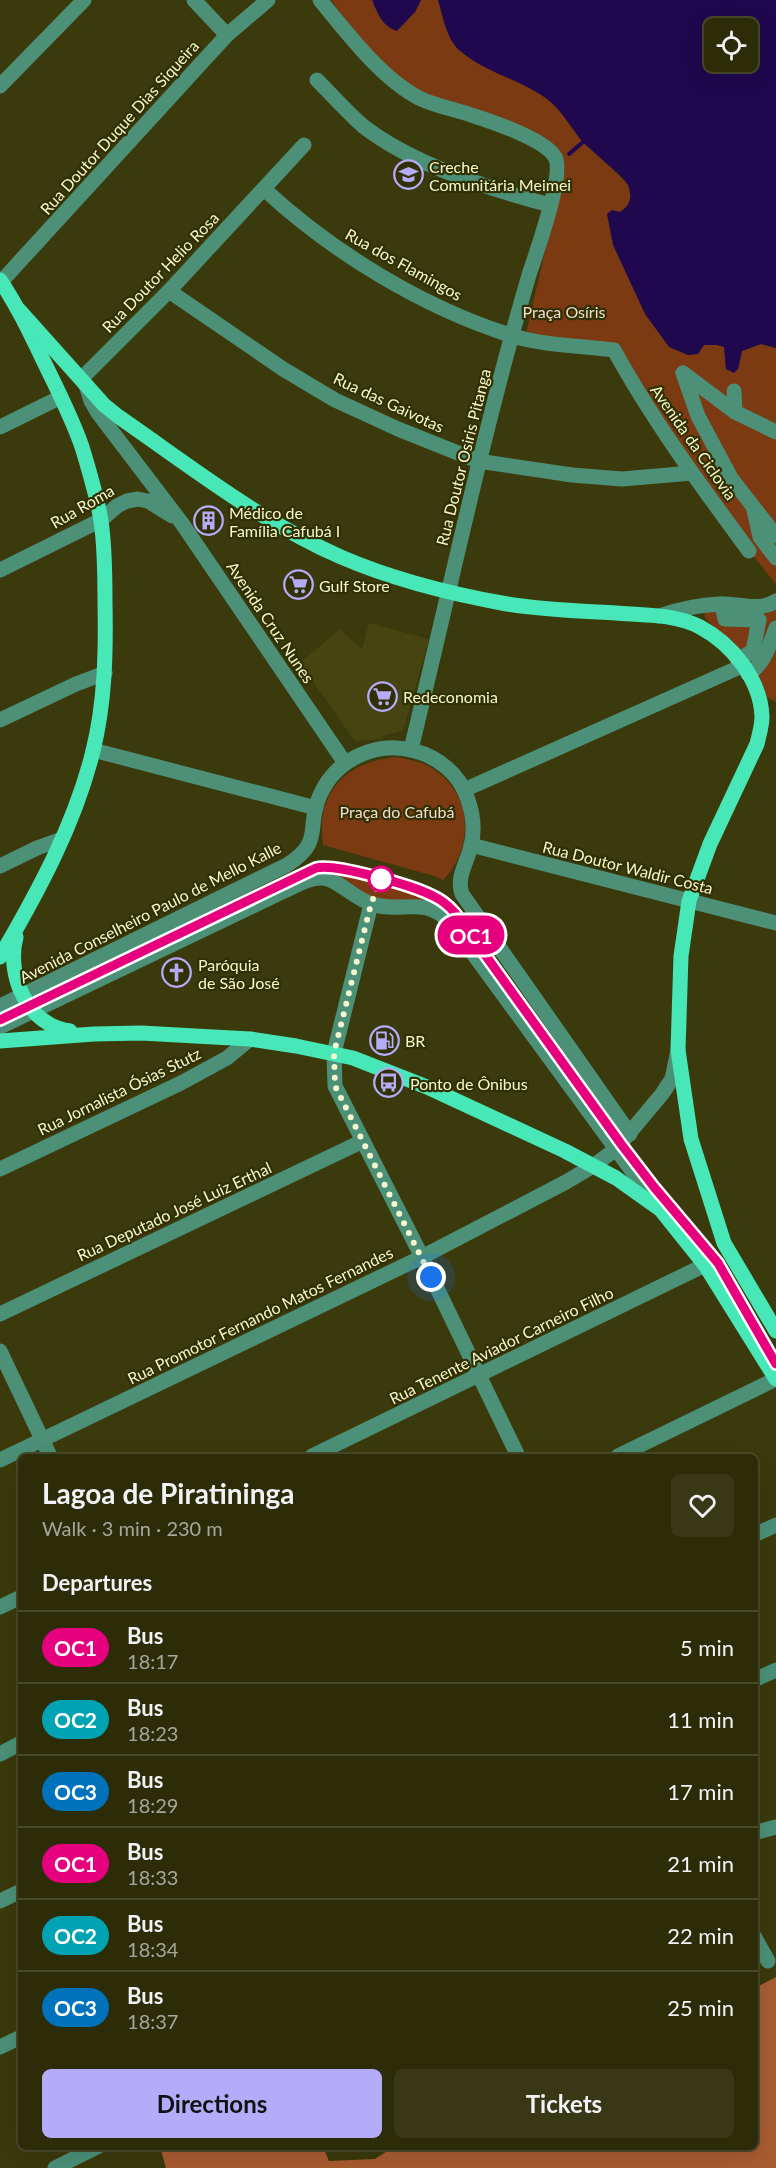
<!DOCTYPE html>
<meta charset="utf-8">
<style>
:root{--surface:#2c2c09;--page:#383817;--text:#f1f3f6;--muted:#a6a79c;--line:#48482a;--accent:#b4acf9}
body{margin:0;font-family:Lato,sans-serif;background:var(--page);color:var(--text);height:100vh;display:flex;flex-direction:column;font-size:22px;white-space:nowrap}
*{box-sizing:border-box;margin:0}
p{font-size:20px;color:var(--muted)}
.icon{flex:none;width:33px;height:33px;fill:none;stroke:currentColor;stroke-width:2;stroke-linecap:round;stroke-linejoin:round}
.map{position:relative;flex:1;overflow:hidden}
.drawer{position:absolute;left:18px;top:1454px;width:740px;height:696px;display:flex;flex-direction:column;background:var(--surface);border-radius:9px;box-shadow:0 6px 24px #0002,0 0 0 2px var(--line)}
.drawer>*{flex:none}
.badge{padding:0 12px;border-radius:20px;font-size:21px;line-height:39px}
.controls{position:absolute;left:704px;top:18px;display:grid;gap:12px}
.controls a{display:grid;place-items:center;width:54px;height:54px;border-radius:9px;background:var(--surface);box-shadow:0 6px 24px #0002,0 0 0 2px var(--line);font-size:30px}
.you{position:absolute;width:30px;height:30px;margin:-15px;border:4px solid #fff;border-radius:50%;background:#1a73e8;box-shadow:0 0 0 9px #1a73e833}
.map>.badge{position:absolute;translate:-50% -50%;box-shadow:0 0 0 3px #fff}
h2{padding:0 24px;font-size:22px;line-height:54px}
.round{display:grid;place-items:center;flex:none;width:63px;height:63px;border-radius:9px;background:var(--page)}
.headline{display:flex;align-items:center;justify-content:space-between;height:102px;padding:0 24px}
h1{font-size:28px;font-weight:700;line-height:45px}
.cta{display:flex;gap:12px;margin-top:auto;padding:12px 24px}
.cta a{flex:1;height:69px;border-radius:9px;background:var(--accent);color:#111;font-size:24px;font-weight:700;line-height:69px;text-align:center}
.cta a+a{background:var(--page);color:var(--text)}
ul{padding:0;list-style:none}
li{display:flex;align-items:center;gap:18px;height:72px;padding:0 24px;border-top:2px solid var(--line)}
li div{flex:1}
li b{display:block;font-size:22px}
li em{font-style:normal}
li .badge{min-width:66px;font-weight:700;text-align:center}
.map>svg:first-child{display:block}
.built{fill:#464512}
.green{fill:#7b3a11}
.forest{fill:#a95c31}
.water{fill:#1f084e;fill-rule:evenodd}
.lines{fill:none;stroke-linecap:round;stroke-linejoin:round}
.stream{stroke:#1f084e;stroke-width:4}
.minor{stroke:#4c9078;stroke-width:15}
.major{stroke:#47e7b7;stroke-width:15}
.line-casing{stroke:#fff;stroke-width:14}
.line{stroke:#e6007e;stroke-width:9}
.walk{stroke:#f6f7ce;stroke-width:6;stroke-dasharray:0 10.8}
.stop-dot{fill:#fff;stroke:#e6007e;stroke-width:3}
.labels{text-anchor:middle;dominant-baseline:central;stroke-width:4.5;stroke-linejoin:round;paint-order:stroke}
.street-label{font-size:16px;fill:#f6f7ce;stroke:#313001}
.poi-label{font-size:16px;fill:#f6f7ce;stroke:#313001;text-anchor:start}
.park-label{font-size:16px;fill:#f2dcd1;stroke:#313001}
</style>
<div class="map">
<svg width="776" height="2168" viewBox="0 0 776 2168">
<rect width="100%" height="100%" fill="#3b3a0c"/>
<path class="built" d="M369,623L429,639L403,731L382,736L383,739L355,741L300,663L340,629L362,650Z"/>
<g class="green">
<path d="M331,0H438L447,29L519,82L548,99L563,114L583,142L628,184L631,199L627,207L620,212L704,345H717L724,347L726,369H738L742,351L761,344L776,348V584L749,551L614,350L525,339L560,184L558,175L565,172L562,160L467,109L410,87L365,47Z"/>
<path d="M776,601V702L767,697L758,674L749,660L705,618L704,611Z"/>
<path d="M397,757C411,760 425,762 436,771C474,797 473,850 443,880L434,876L323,845C323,838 321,829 322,822C326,779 359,760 397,757Z"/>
<path d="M339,871L428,897L429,899C414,903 386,903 372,898C360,893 346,883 337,874Z"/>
</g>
<path class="forest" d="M776,1977V2168H166L160,2147H323L329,2161L375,2159L395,2146H754L755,1988Z"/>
<g class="water">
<path d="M372,0H421L415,12L397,31C382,26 378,14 372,0Z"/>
<path d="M438,0H776V348L761,344L742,351L738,369L734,373L726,369L724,347L717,345H704L698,354L688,355L669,347L645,314L613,245L607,214L612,210L620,212C630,206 633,197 628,185C624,176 591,151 582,141C570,127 562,110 547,99C520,79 485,73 459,50C446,38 443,16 438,0ZM714,28H747V62H714Z"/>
</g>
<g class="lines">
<path class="stream" d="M569,154L583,142"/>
<g class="minor">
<path d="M194,0L227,35"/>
<path d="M320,0C347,33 381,78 419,98C435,106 454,109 471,115C490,121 545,139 555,157C565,174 536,253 529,275C483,431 450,591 411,749"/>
<path d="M317,80C332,95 347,112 363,126C413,165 489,189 550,205"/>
<path d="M0,86L84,0"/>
<path d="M264,189C332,252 422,307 510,335C539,345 583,346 614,350C653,421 701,486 749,551"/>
<path d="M0,283L227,35L268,0"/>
<path d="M169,291L283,369L335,400L398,429L478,461L572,475L622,479L692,473"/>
<path d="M683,373L698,416L731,478L776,536"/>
<path d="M683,373L735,412L776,432"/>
<path d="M81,379L169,291L304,145"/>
<path d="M86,385L91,401L98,413L181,522L345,763"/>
<path d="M734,391L735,412"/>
<path d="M0,427L61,397"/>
<path d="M754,510L760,537L776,558"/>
<path d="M0,570L101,520L117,506L127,501L138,499L148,501L172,516"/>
<path d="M722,604L725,619L759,620L753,651L738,660"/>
<path d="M659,616C679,609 699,605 720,604C738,603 760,612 776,601"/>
<path d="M748,674C765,664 769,645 776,628"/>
<path d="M0,720L76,684L105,673"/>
<path d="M93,750L316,808"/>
<path d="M464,790L742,666"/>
<path d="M471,845L776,923"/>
<path d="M0,866L37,848L62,839"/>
<path d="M371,904L334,1053L335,1086L422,1257L518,1456"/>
<path d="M0,1006L287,865C325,840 305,828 320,795C336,759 377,740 415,751C438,757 459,774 467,797C473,813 475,830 471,846C467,863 456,877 462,894L630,1134"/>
<path d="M0,1027L284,891C296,886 309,877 323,878C337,879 355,899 372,904C403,914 423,895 450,922L657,1205"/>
<path d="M0,1169L181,1083L227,1058L250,1039"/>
<path d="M0,1314L363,1141"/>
<path d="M0,1351L50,1456"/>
<path d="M312,1456L705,1265"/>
<path d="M618,1456L776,1379"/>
<path d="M0,1460L422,1257L566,1182L593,1166L616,1149L662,1094L672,1079L678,1050"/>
<path d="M754,1535L776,1525"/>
<path d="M0,1607L21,1597"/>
<path d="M754,1680L776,1670"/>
<path d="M0,1754L21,1743"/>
<path d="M754,1833L776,1827"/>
<path d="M0,1901L21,1891"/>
<path d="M754,1936L768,1961"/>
<path d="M0,2047L21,2037"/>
<path d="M55,2168L99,2146"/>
</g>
<g class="major">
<path d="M0,280C18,307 31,335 45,364C58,391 72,418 82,447C89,470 97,496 101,521C105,548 105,575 105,602C106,653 105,702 93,751C75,824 38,892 0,957"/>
<path d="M19,310L104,405L119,417C190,466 261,522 341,557C394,580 451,594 507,604C543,610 580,611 616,613C644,615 675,614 700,627C732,644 761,680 762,717C762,726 759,735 757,744L710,844L689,901L681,956L678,1050L691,1139L724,1243L776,1331"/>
<path d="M16,937C6,975 27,1025 70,1031"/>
<path d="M0,1041L94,1034L141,1033L250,1039L296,1046L353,1058L427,1087L565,1151L616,1178L661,1210L705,1265L776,1379"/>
</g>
</g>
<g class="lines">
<defs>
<path id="line" d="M0,1020L316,868C335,863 414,886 433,896C442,900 449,906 455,913L621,1144L654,1187L718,1263L776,1364"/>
</defs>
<use href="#line" class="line-casing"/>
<use href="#line" class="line"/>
<path class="walk" d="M381,879L371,904L334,1053L335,1086L431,1277"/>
</g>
<defs>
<symbol id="school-ring" viewBox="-11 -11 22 22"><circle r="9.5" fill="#313001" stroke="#b4acf9" stroke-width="1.5"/><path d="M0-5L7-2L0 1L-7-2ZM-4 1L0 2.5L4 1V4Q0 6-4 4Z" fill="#b4acf9"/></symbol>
<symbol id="building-ring" viewBox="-11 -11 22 22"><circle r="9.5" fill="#313001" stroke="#b4acf9" stroke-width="1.5"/><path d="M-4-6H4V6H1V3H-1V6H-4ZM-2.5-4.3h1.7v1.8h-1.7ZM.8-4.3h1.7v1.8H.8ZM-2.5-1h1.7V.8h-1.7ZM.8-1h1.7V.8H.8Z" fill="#b4acf9"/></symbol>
<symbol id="supermarket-ring" viewBox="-11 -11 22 22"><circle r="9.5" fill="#313001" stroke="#b4acf9" stroke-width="1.5"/><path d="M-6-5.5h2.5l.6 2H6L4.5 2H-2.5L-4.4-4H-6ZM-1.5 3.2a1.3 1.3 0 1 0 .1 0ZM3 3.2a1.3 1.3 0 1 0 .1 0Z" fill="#b4acf9"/></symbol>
<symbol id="church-ring" viewBox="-11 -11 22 22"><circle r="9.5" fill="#313001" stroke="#b4acf9" stroke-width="1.5"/><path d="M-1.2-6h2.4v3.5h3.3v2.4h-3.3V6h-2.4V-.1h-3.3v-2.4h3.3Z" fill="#b4acf9"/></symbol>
<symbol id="fuel-ring" viewBox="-11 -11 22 22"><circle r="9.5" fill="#313001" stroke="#b4acf9" stroke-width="1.5"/><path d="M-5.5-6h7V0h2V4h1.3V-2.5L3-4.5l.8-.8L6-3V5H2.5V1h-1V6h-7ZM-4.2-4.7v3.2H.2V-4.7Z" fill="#b4acf9"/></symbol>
<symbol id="bus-ring" viewBox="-11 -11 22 22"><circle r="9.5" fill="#313001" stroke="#b4acf9" stroke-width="1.5"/><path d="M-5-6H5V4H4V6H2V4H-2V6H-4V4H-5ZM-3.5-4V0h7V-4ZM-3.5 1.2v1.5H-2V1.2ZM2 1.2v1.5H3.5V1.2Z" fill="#b4acf9"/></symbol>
</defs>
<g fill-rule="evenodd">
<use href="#school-ring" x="392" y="158" width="33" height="33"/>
<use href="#building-ring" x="192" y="504" width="33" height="33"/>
<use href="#supermarket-ring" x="282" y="568" width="33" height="33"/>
<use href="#supermarket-ring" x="366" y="680" width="33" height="33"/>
<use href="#church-ring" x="160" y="956" width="33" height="33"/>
<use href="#fuel-ring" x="368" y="1024" width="33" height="33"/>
<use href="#bus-ring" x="372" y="1066" width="33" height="33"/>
</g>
<circle class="stop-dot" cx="381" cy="879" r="12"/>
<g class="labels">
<g class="street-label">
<text transform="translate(119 127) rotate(-48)">Rua Doutor Duque Dias Siqueira</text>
<text transform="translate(404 264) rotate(29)">Rua dos Flamingos</text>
<text transform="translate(160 272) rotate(-46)">Rua Doutor Helio Rosa</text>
<text transform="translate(389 402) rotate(25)">Rua das Gaivotas</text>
<text transform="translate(694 442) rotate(55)">Avenida da Ciclovia</text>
<text transform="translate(463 457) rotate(-76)">Rua Doutor Osiris Pitanga</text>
<text transform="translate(82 506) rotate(-30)">Rua Roma</text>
<text transform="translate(271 622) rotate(56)">Avenida Cruz Nunes</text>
<text transform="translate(628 867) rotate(14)">Rua Doutor Waldir Costa</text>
<text transform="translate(150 912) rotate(-27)">Avenida Conselheiro Paulo de Mello Kalle</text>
<text transform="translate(119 1091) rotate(-26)">Rua Jornalista Ósias Stutz</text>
<text transform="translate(174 1211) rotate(-25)">Rua Deputado José Luiz Erthal</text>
<text transform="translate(260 1315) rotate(-26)">Rua Promotor Fernando Matos Fernandes</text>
<text transform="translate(501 1345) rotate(-26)">Rua Tenente Aviador Carneiro Filho</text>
</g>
<g class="poi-label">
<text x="429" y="166">Creche<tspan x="429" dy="18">Comunitária Meimei</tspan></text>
<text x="229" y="512">Médico de<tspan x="229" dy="18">Família Cafubá I</tspan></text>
<text x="319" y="585">Gulf Store</text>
<text x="403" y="696">Redeconomia</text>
<text x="198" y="964">Paróquia<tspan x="198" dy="18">de São José</tspan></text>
<text x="405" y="1040">BR</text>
<text x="410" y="1083">Ponto de Ônibus</text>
</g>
<g class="park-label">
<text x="564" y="311">Praça Osíris</text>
<text x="397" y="811">Praça do Cafubá</text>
</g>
</g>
</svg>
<div class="controls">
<a><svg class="icon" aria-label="locate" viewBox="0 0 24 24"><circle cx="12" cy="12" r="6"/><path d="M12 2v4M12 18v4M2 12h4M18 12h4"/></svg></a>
</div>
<div class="you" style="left:431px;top:1277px"></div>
<b class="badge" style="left:471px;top:935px;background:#e6007e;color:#fff">OC1</b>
<section class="drawer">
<div class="headline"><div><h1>Lagoa de Piratininga</h1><p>Walk · 3 min · 230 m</p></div><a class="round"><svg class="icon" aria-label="heart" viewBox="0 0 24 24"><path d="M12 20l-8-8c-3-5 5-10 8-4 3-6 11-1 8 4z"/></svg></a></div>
<h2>Departures</h2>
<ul>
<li><span class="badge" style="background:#e6007e;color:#fff">OC1</span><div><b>Bus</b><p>18:17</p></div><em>5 min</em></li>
<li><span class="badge" style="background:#00a3b4;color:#fff">OC2</span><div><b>Bus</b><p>18:23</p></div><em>11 min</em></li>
<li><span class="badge" style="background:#0072bc;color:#fff">OC3</span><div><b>Bus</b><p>18:29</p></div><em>17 min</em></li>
<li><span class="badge" style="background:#e6007e;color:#fff">OC1</span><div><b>Bus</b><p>18:33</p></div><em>21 min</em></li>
<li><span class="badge" style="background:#00a3b4;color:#fff">OC2</span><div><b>Bus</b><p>18:34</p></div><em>22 min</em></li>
<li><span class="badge" style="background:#0072bc;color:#fff">OC3</span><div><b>Bus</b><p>18:37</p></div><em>25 min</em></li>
</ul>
<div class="cta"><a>Directions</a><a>Tickets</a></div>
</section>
</div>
